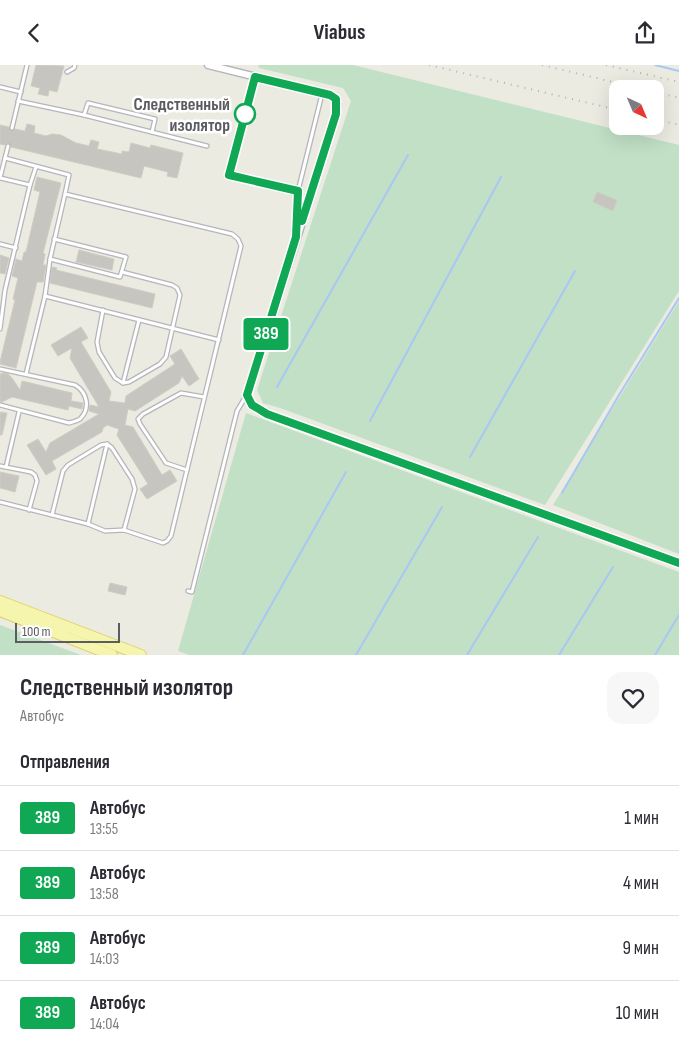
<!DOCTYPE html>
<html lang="ru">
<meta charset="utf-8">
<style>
:root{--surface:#fff;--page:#f7f7f7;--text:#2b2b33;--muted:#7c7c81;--line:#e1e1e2}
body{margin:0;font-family:"Sofia Sans Condensed",sans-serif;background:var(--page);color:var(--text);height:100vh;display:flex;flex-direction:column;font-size:19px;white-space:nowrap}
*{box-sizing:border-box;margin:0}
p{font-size:16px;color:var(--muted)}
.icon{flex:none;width:28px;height:28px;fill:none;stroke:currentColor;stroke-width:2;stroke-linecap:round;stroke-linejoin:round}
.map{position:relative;height:590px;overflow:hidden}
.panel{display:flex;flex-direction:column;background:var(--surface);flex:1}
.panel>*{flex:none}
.badge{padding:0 10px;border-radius:4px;font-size:18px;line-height:32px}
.needle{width:32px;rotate:136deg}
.tools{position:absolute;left:609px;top:15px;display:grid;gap:10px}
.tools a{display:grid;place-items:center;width:55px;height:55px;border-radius:10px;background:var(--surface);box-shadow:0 5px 20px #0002;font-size:25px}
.scale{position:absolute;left:15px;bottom:12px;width:105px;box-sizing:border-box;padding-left:5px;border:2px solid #5b5c61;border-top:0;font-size:14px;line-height:18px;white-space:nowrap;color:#5b5c61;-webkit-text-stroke:4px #fff;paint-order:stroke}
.map>.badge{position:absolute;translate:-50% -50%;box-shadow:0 0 0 2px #fff}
h2{padding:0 20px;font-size:19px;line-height:45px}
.round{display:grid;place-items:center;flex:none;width:52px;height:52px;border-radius:15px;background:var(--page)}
.overview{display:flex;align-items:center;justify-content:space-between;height:85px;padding:0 20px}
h1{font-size:24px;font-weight:700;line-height:38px}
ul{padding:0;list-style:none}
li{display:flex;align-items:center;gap:15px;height:65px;padding:0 20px;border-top:1px solid var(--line)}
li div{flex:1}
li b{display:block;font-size:19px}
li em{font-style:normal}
li .badge{min-width:55px;font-weight:700;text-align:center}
header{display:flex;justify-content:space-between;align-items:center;height:65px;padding:0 20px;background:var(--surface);font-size:22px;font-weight:700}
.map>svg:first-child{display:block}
.green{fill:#c1e0c6}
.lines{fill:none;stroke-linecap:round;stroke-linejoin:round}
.stream{stroke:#a9c7f4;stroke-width:2}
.building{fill:#c7c5bf;stroke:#cfcdc1}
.lane-casing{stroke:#b5b6bb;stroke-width:5.5}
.street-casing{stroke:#b5b6bb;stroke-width:9}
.primary-casing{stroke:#e0d267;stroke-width:12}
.lane{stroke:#fff;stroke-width:3}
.street{stroke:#fff;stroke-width:6}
.primary{stroke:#f5f5ae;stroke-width:10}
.rail{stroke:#b2b3b3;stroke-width:2;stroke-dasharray:1 6;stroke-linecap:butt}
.line-casing{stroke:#fff;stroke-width:11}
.line{stroke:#10a855;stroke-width:8}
.stop-dot{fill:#fff;stroke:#10a855;stroke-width:2.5}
.labels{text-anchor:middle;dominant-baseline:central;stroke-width:5;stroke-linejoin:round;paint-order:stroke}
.stop-label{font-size:18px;font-weight:bold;fill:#5b5c61;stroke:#fff;text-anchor:end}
</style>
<header><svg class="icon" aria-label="back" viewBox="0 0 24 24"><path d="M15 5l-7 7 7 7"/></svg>Viabus<svg class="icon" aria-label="share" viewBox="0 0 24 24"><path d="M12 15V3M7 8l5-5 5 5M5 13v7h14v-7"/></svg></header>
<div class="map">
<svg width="679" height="590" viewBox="0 0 679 590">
<rect width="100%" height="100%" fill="#ebebe2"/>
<g class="green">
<path d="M258,0H353L679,80V226L545,440L280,343L263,338L257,325L351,36L343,23L259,3Z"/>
<path d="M679,236V489L553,440Z"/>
<path d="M246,348L679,507V590H189L178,586Z"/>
<path d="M0,560L81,590H0Z"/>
</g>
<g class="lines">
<g class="stream">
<path d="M655,0L679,6"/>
<path d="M277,322L408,90"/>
<path d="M370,356L501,112"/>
<path d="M470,392L575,206"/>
<path d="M562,428L619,330L679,233"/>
<path d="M243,590L346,407"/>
<path d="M356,590L442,442"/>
<path d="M467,590L538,472"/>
<path d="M559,590L613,502"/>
<path d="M655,590L679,550"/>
</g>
</g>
<g class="building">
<path d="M36,0L64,1L57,27L49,25L48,31L38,29L40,23L31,21Z"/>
<path d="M27,59L35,61L34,68L46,71L52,69L61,70L76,78L89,81L91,75L99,77L97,84L122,89V86L129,87L131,78L150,83L151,80L183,88L177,113L167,111L168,107L144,101L141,113L11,82L8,78L5,80L0,79V60L9,62L12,66L15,64L25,66Z"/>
<path d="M37,112L61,118L43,188L45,189L43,200H46L43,217H37L16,303L0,299V297L15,235L13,234L18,213L12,211L16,194L22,196L24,187H26L40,127L34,125Z"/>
<path d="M597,127L617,135L613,146L593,137Z"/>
<path d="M79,185L114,194L112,205L76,197Z"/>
<path d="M0,190L9,193L5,209L0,208Z"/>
<path d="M52,202L57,203L56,205L155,229L152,243L50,218Z"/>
<path d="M81,262L88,273L81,277L111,327L109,336L125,338L126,331L175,299L170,291L181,284L199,314L189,321L182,311L179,318L135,346L128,344L125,360L133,362L162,410L170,405L177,416L147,434L140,424L148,419L117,370L119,364L107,360L103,363L102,367L52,396L56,404L46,410L27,380L38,374L46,387L50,378L99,349L89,346L90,340L99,342L70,293L72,283L58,291L51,280Z"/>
<path d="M4,308L8,309L12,313L20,325L22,316L72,328L71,336L83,338L82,344L69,341L68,345L12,332L2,337H0V309Z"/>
<path d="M0,347L7,348L2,370H0Z"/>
<path d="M0,407L19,411L15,427L0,423Z"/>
<path d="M110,518L127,522L125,530L108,526Z"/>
</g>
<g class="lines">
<defs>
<g id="lane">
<path d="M67,7L74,3L75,0"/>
<path d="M255,12L229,110L298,126"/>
<path d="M0,22L21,27"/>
<path d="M18,36L84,50L207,81"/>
<path d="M84,50L88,38L155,54L152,67"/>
<path d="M12,63L27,0"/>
<path d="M0,113L30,120L36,102"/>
<path d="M0,113L8,81"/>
<path d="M296,167L298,126L322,29"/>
<path d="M0,179L16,183"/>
<path d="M50,194L120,212L126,192L54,174"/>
<path d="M45,231L50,194L65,129"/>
<path d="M103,245L97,277L99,287L115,313L123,318L129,317L160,299L166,292L180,230L177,223L172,220L122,207"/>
<path d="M0,264L5,225L30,120"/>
<path d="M0,304L75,320C87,327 91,343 80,354C77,356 72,357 69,358L0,340"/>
<path d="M26,309L45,231L219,275"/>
<path d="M123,318L139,255"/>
<path d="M0,401L31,407L35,410L37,416L29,445"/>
<path d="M6,402L19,347"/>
<path d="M187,405L166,398L140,359L138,354L143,349L181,328L204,332"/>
<path d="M0,437L88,459L105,466L124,465L163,478L167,476L171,471L241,181L238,174L232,169L65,129L69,110L5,93"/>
<path d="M52,450L63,406L68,400L101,380L107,379L112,383L132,414L135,424L124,465"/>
<path d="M88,459L107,379"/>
<path d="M188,526L192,527L237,346L246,331"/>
</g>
<path id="street" d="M208,0L330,30L336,34L337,40L335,54L247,330L252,339L267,349L679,498"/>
<g id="primary">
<path d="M0,536L141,590"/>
<path d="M0,546L112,590"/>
</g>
</defs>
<use href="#lane" class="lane-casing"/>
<use href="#street" class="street-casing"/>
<use href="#primary" class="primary-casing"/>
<use href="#lane" class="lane"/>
<use href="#street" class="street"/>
<use href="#primary" class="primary"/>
<g class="rail">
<path d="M429,0L618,45"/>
<path d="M542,0L642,24"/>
<path d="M606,0L679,17"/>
<path d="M655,27L679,33"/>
<path d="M655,54L679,60"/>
</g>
</g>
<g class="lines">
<defs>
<path id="line" d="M302,156L336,49V34L330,30L255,12L229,110L298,126L296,172L247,330L252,340L267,349L679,498"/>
</defs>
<use href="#line" class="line-casing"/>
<use href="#line" class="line"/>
</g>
<circle class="stop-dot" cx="245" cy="49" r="10"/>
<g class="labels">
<g class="stop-label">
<text x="230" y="39">Следственный<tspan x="230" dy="21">изолятор</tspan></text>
</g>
</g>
</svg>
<div class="tools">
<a><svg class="needle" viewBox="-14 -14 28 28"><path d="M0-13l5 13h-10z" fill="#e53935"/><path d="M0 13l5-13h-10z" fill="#7c7c81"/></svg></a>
</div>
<div class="scale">100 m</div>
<b class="badge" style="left:266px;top:269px;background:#10a855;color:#fff">389</b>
</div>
<section class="panel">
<div class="overview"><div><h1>Следственный изолятор</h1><p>Автобус</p></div><a class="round"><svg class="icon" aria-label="heart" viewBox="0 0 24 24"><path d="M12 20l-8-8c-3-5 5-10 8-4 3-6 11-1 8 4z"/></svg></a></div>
<h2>Отправления</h2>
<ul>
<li><span class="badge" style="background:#10a855;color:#fff">389</span><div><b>Автобус</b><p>13:55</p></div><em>1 мин</em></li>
<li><span class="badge" style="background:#10a855;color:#fff">389</span><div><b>Автобус</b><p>13:58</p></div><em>4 мин</em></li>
<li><span class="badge" style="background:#10a855;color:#fff">389</span><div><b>Автобус</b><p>14:03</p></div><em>9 мин</em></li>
<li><span class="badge" style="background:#10a855;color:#fff">389</span><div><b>Автобус</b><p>14:04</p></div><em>10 мин</em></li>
</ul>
</section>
